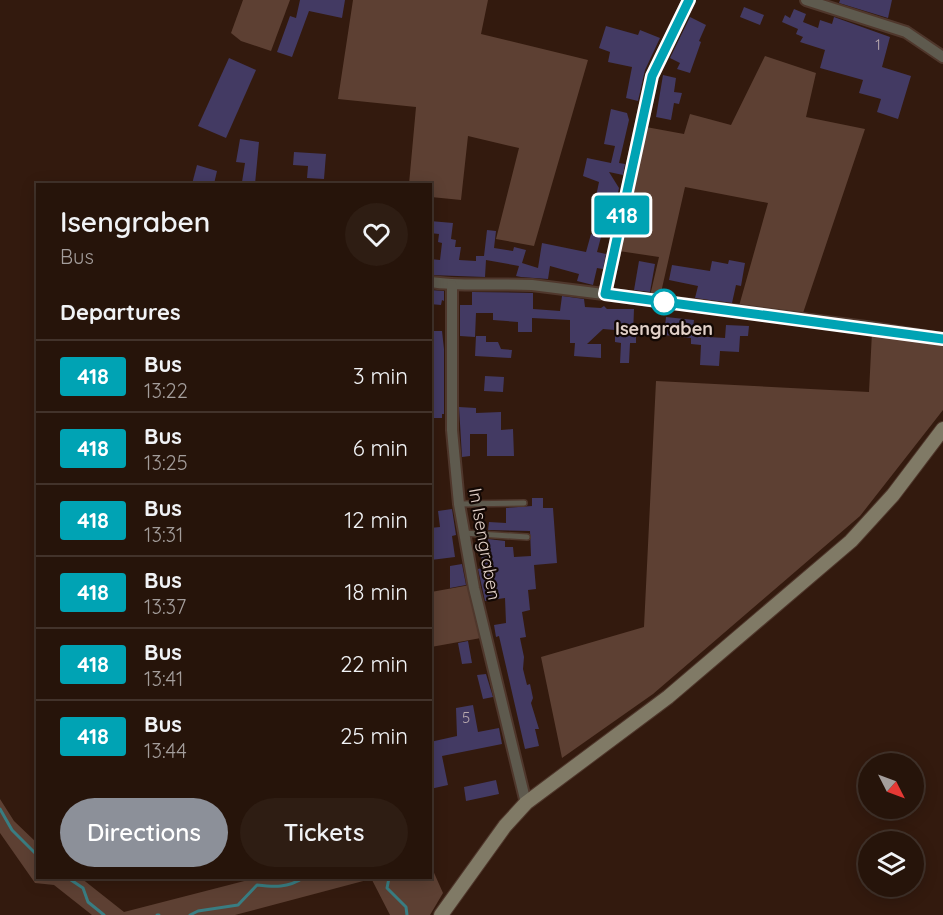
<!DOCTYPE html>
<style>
:root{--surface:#26140a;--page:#2e1d13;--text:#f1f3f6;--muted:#a49e9c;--line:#42332b;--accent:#8c9099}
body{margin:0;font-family:Quicksand,sans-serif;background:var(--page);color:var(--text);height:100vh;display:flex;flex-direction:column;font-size:22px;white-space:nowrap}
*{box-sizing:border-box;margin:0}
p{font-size:20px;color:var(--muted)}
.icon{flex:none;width:33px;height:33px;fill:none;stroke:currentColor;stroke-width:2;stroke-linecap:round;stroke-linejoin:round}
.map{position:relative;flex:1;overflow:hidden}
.sheet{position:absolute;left:36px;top:183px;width:396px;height:696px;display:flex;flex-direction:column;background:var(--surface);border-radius:0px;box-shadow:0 3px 15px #0003,0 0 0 2px var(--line)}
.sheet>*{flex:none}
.badge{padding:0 12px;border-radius:4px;font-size:21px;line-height:39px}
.needle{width:39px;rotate:132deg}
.fabs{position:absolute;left:858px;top:753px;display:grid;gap:12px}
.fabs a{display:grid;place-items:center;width:66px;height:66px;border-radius:50%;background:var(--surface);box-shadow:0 3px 15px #0003,0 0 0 2px var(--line);font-size:30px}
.map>.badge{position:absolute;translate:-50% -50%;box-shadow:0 0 0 3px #fff}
h2{padding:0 24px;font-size:22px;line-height:54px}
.round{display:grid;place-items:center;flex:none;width:63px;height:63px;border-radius:32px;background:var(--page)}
.headline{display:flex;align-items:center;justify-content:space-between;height:102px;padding:0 24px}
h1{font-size:28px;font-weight:600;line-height:45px}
.primary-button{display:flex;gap:12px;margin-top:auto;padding:12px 24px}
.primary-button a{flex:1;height:69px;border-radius:36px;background:var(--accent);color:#fff;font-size:24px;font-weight:600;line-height:69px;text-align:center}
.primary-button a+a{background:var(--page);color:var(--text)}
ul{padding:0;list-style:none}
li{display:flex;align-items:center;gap:18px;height:72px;padding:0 24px;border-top:2px solid var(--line)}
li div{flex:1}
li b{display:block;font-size:22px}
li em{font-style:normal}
li .badge{min-width:66px;font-weight:700;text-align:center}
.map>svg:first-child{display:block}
.green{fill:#5d4033}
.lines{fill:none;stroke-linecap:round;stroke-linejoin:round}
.stream{stroke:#397d82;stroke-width:3}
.building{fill:#433a63}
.service-casing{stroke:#4f372c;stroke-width:8}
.minor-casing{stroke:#4f372c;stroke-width:14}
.secondary-casing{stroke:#4f372c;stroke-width:16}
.service{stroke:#5e5a4e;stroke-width:5}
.minor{stroke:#5e5a4e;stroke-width:10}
.secondary{stroke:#807a66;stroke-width:14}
.line-casing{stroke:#fff;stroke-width:14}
.line{stroke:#00a3b4;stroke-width:9}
.stop-dot{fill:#fff;stroke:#00a3b4;stroke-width:3}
.labels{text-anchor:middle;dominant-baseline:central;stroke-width:4.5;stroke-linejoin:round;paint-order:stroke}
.number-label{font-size:15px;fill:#baaaaf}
.stop-label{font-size:18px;font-weight:bold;fill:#e1d0c8;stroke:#130804}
.street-label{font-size:18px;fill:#e1d0c8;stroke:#130804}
</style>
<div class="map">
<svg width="943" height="915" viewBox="0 0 943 915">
<rect width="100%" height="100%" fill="#331a0e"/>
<g class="green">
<path d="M243,0H290L271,51L241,41L231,33Z"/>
<path d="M353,0H488L481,34L588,60L534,246L496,239L519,148L468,136L461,200L431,197L430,184H409L416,107L338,99Z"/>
<path d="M765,56L816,73L806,117L865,129L802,316L739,306L768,203L685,187L660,297L650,296L659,257L619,251L646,127L684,134L690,114L731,125Z"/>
<path d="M872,332L943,345V410L860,516L653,694L562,758L541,657L644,627L656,381L869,392Z"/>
<path d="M470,585L481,638L431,647V592Z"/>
<path d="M0,799L14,821L37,843L38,878H81L124,912L256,878H366L367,880L235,915H92L54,885L35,883L0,833Z"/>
<path d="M431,866L443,893L430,915H390L371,878H430Z"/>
</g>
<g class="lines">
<g class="stream">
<path d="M0,809L12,830L38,856"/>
<path d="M68,878L83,888L88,902L104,915"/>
<path d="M389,878L387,888L406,907L407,915"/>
<path d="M157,915H159"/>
<path d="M190,915L198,911L238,905L257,885C274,887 288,888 303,878"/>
</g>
</g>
<g class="building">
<path d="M300,0H345L342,18L309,11L292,57L277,52L290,16L296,18Z"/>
<path d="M840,0H892L888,18L839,3Z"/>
<path d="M744,7L764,15L760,25L740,17Z"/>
<path d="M794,9L806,14L803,22L818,28L820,20L832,24L834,17L890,37L882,67L911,76L898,119L877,112L881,99L859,93L863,80L820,68L825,50L800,42L803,37L796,34L798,29L782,22L785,15L790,18Z"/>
<path d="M690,17L706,25L699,41L701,42L690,73L677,69L680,63L670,58Z"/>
<path d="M606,26L638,35L640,30L660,38L645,70L638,101L626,98L632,67L608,62L610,52L599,48Z"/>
<path d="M229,58L256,70L226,138L198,126Z"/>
<path d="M663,75L676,78L674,92L682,93L679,104L674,103L671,120L656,117Z"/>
<path d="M611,109L627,113L629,120L619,163L625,164L623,175L609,172L619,188L616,203L603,202L602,208L594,206L599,182L583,176L587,158L611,163L615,146L604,144Z"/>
<path d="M240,139L259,142L255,184L242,182L245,163L236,162Z"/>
<path d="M294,152L326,154L324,179L307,178L308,166L293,165Z"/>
<path d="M197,165L217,171L214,184H192Z"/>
<path d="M430,221L453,223L451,239L456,240L455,247H461L459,260L476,261V256H484L487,230L496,231L494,248L513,251L514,247L526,250L522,263L538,268L542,243L586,252L591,234L601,237L597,252L606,254L603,269L597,268L593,285L577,281L579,274L550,266L548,279L521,277L516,276L519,266L486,260L485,277L430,275V259L440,260L442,243L438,242L439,234L430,233Z"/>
<path d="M729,260L745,263L741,286L736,285L732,303L695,298L698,286L669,280L672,265L710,271L712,261L728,264Z"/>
<path d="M639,261L655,264L650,292L634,290Z"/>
<path d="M430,290L444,291V301L442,300L441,305L430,304Z"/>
<path d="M472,292L533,293V309L560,311L562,296L584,299L585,307L601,308L604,306L607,309H634L633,335H636V343H630L629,363H620L621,343L615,342V330L603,329L587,344H601V358L574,356L575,343H570V320L532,318V332H518V322L493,320V313H476L475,337L460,336V305H472Z"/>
<path d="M666,317L694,320L692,336L725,338L726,325L749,326L748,336H740L739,352L720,351L719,366L700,365L701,345L691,344V338L664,335Z"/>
<path d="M430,331H442L444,349V414H442V418H430L433,381H430Z"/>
<path d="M476,336H486V342H498L501,349L512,350L511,358L475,356Z"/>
<path d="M485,376L504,377L503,392L484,391Z"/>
<path d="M459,407L476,408V413L501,412V430L513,429L514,456H487V434H470V456L462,457Z"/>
<path d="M532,498H543V508H553L557,563L534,565L536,589L528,590L530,610L522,612L526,637L520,638L524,657L523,669L527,685L530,684L533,698L531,703L539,729H535L539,746L525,749L499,636L496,637L494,625L506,623L505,598L485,601L478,569L482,568L481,547H487L488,539L505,541V547H513L514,557L531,556L530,531L488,530L489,522L506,523V508L532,506Z"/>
<path d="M452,509L456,535L452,536L455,557L431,560L430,528L440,527L438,511Z"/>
<path d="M462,564L466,585L450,588V566Z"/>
<path d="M468,641L472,663L462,664L458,643Z"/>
<path d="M486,674L493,697L483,699L477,675Z"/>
<path d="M473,705L478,732L499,728L502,744L442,756L448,785L430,789V742L457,736L456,708Z"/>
<path d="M496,780L499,794L466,801L464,787Z"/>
</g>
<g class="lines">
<defs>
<g id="service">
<path d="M459,504L524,503"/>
<path d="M464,533L527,537"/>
</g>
<g id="minor">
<path d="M806,0L906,32L943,57"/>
<path d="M430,282C464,287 498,283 532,285L866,327L943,339"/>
<path d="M452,285V430L459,504L474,588L526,803"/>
<path d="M605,294L652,76L689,0"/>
</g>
<path id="secondary" d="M441,915L505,826L526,803L668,697L851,541L893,495L943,429"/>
</defs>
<use href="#service" class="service-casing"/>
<use href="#minor" class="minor-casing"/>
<use href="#secondary" class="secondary-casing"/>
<use href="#service" class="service"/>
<use href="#minor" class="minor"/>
<use href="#secondary" class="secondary"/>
</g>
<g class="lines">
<defs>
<path id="line" d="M689,0L652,76L605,294L943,339"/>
</defs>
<use href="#line" class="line-casing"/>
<use href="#line" class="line"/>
</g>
<circle class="stop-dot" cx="664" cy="302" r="12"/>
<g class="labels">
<g class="number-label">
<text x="878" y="44">1</text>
<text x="466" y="717">5</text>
</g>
<g class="stop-label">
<text x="664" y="328">Isengraben</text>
</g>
<g class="street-label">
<text transform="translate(485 544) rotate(80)">In Isengraben</text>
</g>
</g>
</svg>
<div class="fabs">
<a><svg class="needle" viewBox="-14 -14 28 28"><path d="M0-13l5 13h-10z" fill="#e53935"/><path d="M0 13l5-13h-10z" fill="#a49e9c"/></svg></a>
<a><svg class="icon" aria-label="layers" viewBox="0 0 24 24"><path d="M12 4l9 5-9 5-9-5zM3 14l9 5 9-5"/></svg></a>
</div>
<b class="badge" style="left:622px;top:215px;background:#00a3b4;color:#fff">418</b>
<section class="sheet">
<div class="headline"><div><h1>Isengraben</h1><p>Bus</p></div><a class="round"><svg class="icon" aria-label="heart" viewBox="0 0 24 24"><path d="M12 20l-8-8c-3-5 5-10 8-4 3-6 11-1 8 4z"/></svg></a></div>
<h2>Departures</h2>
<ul>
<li><span class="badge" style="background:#00a3b4;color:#fff">418</span><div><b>Bus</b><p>13:22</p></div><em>3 min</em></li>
<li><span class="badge" style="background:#00a3b4;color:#fff">418</span><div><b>Bus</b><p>13:25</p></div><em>6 min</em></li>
<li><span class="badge" style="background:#00a3b4;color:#fff">418</span><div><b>Bus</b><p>13:31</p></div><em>12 min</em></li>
<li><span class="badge" style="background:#00a3b4;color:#fff">418</span><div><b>Bus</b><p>13:37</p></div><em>18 min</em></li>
<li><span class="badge" style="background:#00a3b4;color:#fff">418</span><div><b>Bus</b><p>13:41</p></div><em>22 min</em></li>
<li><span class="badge" style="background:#00a3b4;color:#fff">418</span><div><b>Bus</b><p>13:44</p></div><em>25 min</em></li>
</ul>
<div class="primary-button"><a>Directions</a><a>Tickets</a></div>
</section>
</div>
